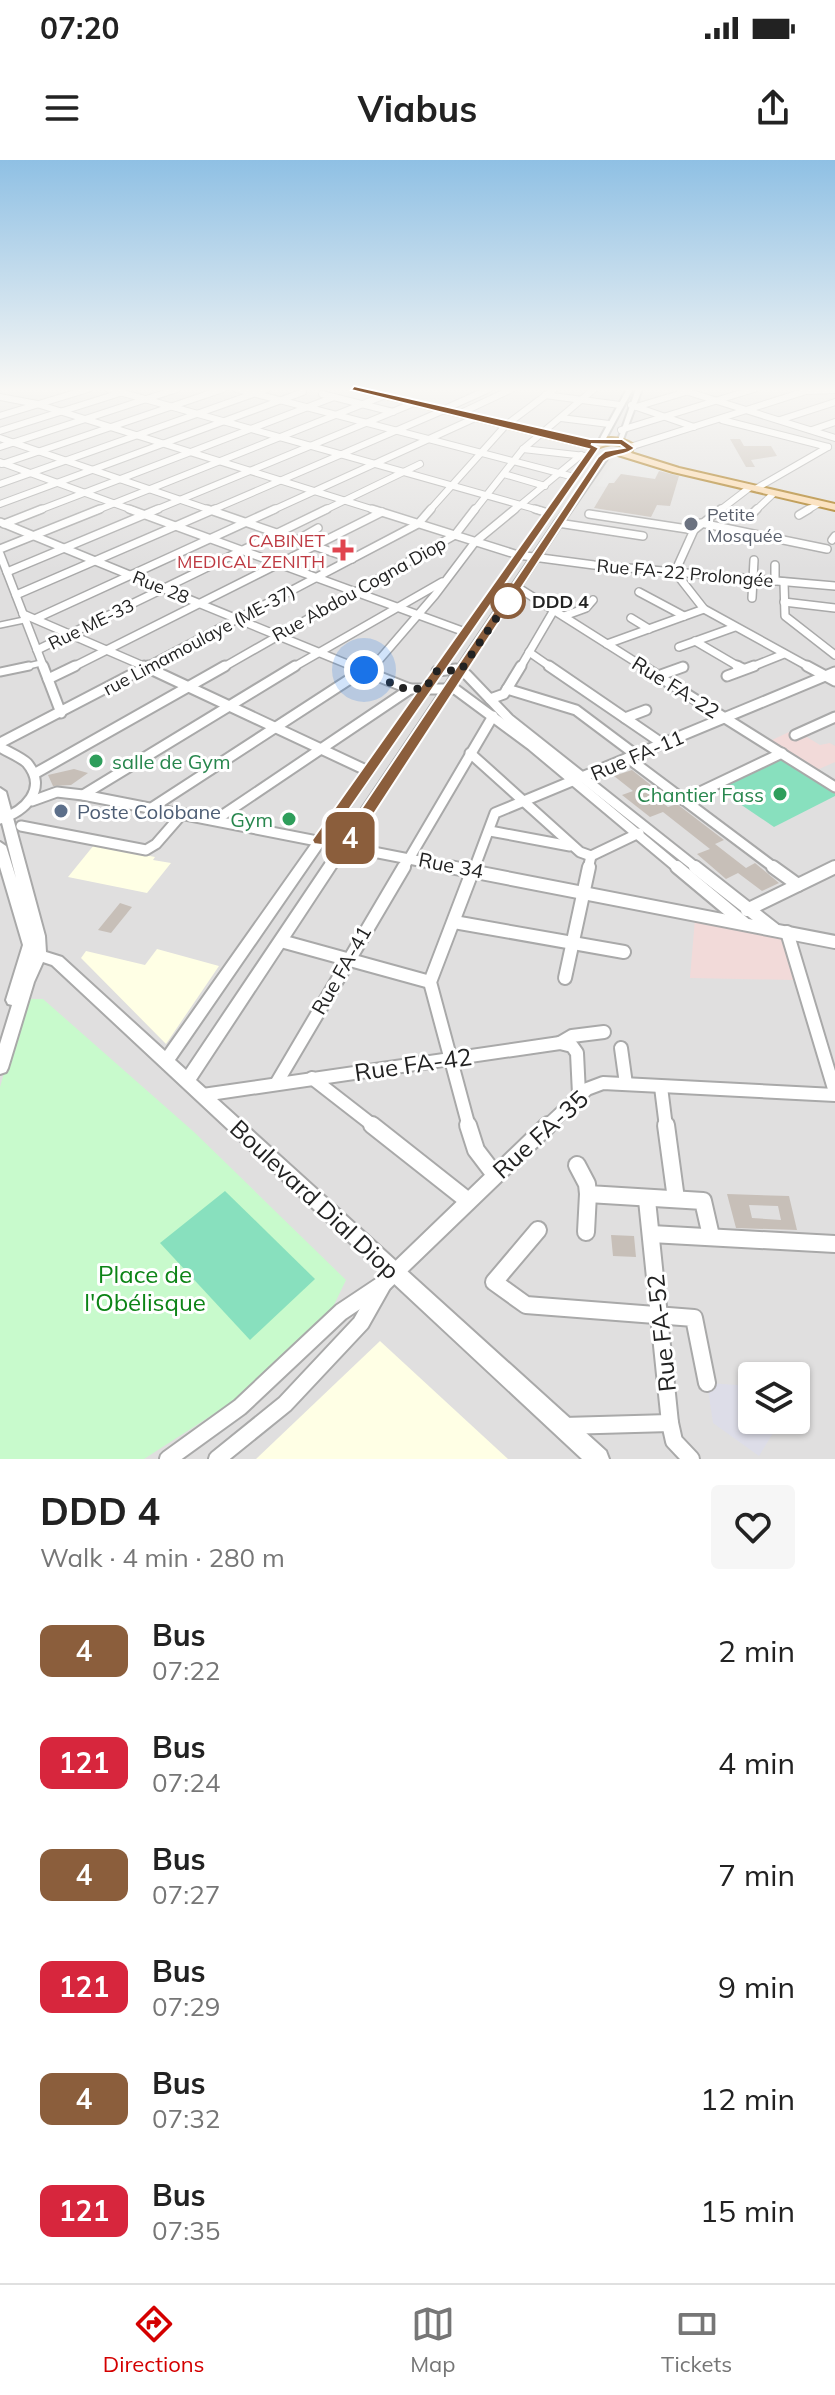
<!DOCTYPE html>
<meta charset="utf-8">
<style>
:root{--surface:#fff;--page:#f6f6f6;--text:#222;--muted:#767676;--line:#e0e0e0;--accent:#d40000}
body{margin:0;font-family:Mulish,sans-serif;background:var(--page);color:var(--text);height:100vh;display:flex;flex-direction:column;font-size:30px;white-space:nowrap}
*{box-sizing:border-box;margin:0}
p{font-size:26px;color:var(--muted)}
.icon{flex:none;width:44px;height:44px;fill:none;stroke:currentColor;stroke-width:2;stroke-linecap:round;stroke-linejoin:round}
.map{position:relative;height:1299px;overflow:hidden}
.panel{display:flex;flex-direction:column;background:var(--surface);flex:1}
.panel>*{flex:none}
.badge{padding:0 16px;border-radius:12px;font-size:28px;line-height:52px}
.controls{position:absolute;left:738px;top:1202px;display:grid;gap:16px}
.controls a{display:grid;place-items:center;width:72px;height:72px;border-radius:8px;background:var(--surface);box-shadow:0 2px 6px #0004;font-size:40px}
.you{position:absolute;width:40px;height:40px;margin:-20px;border:6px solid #fff;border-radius:50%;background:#1a73e8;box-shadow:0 0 0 12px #1a73e833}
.map>.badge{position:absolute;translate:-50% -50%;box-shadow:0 0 0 4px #fff}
.round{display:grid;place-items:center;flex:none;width:84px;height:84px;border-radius:8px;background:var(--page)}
.head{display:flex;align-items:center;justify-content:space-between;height:136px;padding:0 40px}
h1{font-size:38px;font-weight:700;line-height:60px}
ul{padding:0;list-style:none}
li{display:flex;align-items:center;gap:24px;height:112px;padding:0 40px}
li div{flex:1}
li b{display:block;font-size:30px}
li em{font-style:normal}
li .badge{min-width:88px;font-weight:700;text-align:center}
.status{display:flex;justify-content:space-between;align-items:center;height:56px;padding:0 40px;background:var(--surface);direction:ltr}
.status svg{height:22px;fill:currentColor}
header{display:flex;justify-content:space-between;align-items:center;height:104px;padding:0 40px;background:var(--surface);font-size:36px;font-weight:700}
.tab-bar{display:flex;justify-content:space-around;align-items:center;height:112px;border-top:2px solid var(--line);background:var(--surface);font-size:22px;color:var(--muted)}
.tab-bar a{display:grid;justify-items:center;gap:4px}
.tab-bar .active{color:var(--accent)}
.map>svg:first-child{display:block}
.residential{fill:#e0dfdf;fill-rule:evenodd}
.commercial{fill:#f2dad9}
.education{fill:#ffffe5}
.park{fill:#c8facc}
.pitch{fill:#88e0be}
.parking{fill:#e2e2e2}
.plaza{fill:#dddde8}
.building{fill:#c7bfb8;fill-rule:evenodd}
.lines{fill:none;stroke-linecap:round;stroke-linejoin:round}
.pedestrian-far1-casing{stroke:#a9a9a9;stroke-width:8}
.pedestrian-casing{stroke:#a9a9a9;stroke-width:11}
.minor-far4-casing{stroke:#a9a9a9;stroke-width:8}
.minor-far3-casing{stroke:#a9a9a9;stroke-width:10}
.minor-far2-casing{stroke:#a9a9a9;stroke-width:13}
.minor-far1-casing{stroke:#a9a9a9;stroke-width:16}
.minor-casing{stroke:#a9a9a9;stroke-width:20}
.tertiary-casing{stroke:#a9a9a9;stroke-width:4}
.primary-casing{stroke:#a06b00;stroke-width:4}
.pedestrian-far1{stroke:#fff;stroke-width:5}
.pedestrian{stroke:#fff;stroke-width:7}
.minor-far4{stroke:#fff;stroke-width:6}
.minor-far3{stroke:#fff;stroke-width:7}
.minor-far2{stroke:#fff;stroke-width:9}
.minor-far1{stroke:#fff;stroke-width:12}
.minor{stroke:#fff;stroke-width:16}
.tertiary{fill:#fff;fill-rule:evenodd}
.primary{fill:#fcd6a4;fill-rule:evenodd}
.line{fill:#8b5e3c;stroke:#fff;stroke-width:2;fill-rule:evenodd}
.walk{stroke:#222;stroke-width:8;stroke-dasharray:0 14.4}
.worship-dot{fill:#6b7280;stroke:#fff;stroke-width:3}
.health-dot{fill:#e0444e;stroke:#fff;stroke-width:3}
.stop-dot{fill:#fff;stroke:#8b5e3c;stroke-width:4}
.leisure-dot{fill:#2e9e5b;stroke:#fff;stroke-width:3}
.service-dot{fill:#5c6f8a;stroke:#fff;stroke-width:3}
.labels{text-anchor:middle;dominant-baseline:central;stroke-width:6;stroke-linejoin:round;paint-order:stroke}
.far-worship-label{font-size:18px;fill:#5b616d;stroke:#fff;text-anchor:start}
.far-health-label{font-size:18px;fill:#be3a42;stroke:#fff;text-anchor:end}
.far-street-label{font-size:18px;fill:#222;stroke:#fff}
.far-stop-label{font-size:18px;font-weight:bold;fill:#222;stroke:#fff;text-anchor:start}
.street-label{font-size:20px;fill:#222;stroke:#fff}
.leisure-label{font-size:20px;fill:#27864d;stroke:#fff;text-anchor:end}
.service-label{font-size:20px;fill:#4e5e75;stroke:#fff;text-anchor:start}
.near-street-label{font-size:24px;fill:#222;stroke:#fff}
.near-park-label{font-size:24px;fill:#0c8416;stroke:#fff}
</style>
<div class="status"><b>07:20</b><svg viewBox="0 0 49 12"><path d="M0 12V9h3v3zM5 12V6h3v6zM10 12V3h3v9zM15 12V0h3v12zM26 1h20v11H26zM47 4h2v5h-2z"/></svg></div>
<header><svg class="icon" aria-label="menu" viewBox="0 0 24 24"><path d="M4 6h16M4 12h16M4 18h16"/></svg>Viabus<svg class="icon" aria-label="share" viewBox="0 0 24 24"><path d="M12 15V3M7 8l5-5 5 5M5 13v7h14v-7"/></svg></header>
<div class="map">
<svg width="835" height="1299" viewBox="0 0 835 1299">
<rect width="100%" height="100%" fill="#f2efe9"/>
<path class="residential" d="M0,229H835V1299H0ZM752,1216H796V1260H752Z"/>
<g class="commercial">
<path d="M789,572L797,576L802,574L820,585L830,583L835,586V602L817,610L770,581Z"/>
<path d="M695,759L784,776L795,820L690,818Z"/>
</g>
<g class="education">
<path d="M94,685L155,697L153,700L171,703L147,733L68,717Z"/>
<path d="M157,789L219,806L166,884L81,798L86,791L145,805Z"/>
<path d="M380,1181L508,1299H256Z"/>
</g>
<path class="park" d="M25,839H43L194,972L346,1120L333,1147L237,1239L144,1299H0V927Z"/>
<g class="pitch">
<path d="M780,597L835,632V636L774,667L715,627Z"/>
<path d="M225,1031L315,1119L250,1180L160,1083Z"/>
</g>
<path class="parking" d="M615,298H620L660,308L655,319L621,314L606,327L596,326Z"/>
<path class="plaza" d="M707,1223L752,1226V1260H781L759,1296L713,1263Z"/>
<g class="building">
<path d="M730,279H740L744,286H771L777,296L751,300L755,307H746Z"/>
<path d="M659,311L679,316L670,346L657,345L651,357L594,348L609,323H614L621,314L655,319Z"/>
<path d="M74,609L88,613L71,625L53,626L48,615Z"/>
<path d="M632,610L652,626L645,629L668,647L677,644L724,680L715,684L746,708L755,703L779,723L762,731L738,713L726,719L697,694L710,689L663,652L650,657L622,635L633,631L614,616Z"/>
<path d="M120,743L132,747L111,773L98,770Z"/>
<path d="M727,1034L789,1036L797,1070L736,1068ZM749,1045L778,1046L781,1060L752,1058Z"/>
<path d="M611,1075L634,1076L636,1097L613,1096Z"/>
</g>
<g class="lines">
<defs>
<g id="pedestrian-far1">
<path d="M0,465L24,460"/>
<path d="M20,508L41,503"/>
</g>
<path id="pedestrian" d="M0,512L29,506"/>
<g id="minor-far4">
<path d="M109,229L542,351"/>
<path d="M237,229L574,317"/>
<path d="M679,229L835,278"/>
<path d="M322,234L393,252"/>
<path d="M545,235L620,245"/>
<path d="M0,237L37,244L378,351"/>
<path d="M631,245L694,267"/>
<path d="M636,247L689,231"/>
<path d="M447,248L489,229"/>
<path d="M463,252L512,229"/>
<path d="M0,256L88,229"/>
<path d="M561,258L609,264"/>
<path d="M722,260L828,287"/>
<path d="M780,260L835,242"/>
<path d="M621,270L754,229"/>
<path d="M812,270L835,262"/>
<path d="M0,271L120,233"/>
<path d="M0,278L213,351"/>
<path d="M0,287L177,229"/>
<path d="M630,287L806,231L835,230"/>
<path d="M523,289L585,296"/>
<path d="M0,302L135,351"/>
<path d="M2,304L223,229"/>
<path d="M504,314L545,326"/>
<path d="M0,324L267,229"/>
<path d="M757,328L828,287"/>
<path d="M0,344L303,232"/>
<path d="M37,351L334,237"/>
<path d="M95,351L388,234"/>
<path d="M153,351L414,243"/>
<path d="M210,351L444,250"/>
<path d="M271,351L475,258"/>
<path d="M323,351L420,304"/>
<path d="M429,351L506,265L554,229"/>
<path d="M474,351L523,289L594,229"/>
<path d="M513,351L581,295"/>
<path d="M719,351L749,328"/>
<path d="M755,351L773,334"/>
<path d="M806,351L818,344"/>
</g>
<g id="minor-far3">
<path d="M129,349L465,472"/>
<path d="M207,349L352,399"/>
<path d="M372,349L518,395L594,405L835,426"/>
<path d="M535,349L548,353"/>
<path d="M721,349L694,370L675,412L704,449L811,508"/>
<path d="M589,354L694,370"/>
<path d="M799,355L809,349"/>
<path d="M750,356L757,349"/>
<path d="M0,362L357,508"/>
<path d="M558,363L643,376"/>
<path d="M701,363L827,389"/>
<path d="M4,364L42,349"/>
<path d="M297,380L318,368"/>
<path d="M832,380L835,376"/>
<path d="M0,389L100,349"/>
<path d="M0,394L44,508"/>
<path d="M775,405V421"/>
<path d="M7,412L158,349"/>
<path d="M784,422L785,456L835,495"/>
<path d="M517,427L645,508"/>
<path d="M639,432L684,456"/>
<path d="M16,435L215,349"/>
<path d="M752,438L754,400"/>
<path d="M784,442L835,448"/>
<path d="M23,454L148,508"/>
<path d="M564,456L586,448L593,440"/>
<path d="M37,458L275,349"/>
<path d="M631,458L649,469"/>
<path d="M695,481L741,508"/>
<path d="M607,484L704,449"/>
<path d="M679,487L735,467"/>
<path d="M37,490L327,349"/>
<path d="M529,492L552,508"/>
<path d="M71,508L382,352"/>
<path d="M144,508L418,364L431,349"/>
<path d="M222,508L455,375L475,349"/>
<path d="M292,508L442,422"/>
<path d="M367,508L379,500L435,435L475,382L515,349"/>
<path d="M520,508L554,450"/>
<path d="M749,508L784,494"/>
</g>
<g id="minor-far2">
<path d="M43,506L61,553"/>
<path d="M144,506L368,611"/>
<path d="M352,506L410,529"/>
<path d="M549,506L663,584"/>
<path d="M642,506L835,627"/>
<path d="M737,506L743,509"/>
<path d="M807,506L835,521"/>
<path d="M437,511L456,509L467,515L509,559L698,709"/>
<path d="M658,516L683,507"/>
<path d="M727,516L754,506"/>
<path d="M48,519L75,506"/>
<path d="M507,529L576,550L636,595"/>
<path d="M490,539L504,534L521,506"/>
<path d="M625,558L646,550"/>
<path d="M795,575L835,557"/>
<path d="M0,583L148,506"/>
<path d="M0,587C8,592 21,597 27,603C49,629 24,652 0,659"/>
<path d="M470,593L580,692L591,696L639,673"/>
<path d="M628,598L776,709"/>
<path d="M34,614L225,506"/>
<path d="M83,635L295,506"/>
<path d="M683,640L782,593"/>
<path d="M32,641L57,632L83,635L460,709"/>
<path d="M153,647L370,506"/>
<path d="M217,659L410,529H455L532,586L679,709"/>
<path d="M21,666L146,690L156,684L183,653"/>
<path d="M490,671L570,686"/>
<path d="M403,709L493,556"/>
<path d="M474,709L495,653L835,512"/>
<path d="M588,709L591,696"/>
<path d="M832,709L835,707"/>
</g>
<g id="minor-far1">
<path d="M450,707L835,782"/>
<path d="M677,707L744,763"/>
<path d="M695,707L774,769"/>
<path d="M773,707L798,725"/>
<path d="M747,750L835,707"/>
<path d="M454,762L624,792"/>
<path d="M787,772L835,932"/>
<path d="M281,781L430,822"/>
<path d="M565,818L589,707"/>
<path d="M560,883L572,876L604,872"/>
<path d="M621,888L626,924"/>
<path d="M312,918L375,967"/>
<path d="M276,924L404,707"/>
<path d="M661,927L666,967"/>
<path d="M203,935L560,883L572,886L577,893L579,934"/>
<path d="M469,967L430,822L474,707"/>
<path d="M546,967L587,929L603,923L835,935"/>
</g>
<g id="minor">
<path d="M372,965L467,1040"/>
<path d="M468,965L476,990L495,1015"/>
<path d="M666,965L676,1039"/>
<path d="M577,1005L587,1024L588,1034L703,1041L711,1076"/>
<path d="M647,1040L670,1263L674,1281L691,1299"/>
<path d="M538,1070L494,1122L526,1145L694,1158L707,1223"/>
<path d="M586,1072L588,1034"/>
<path d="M651,1074L835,1084"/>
<path d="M564,1266L670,1263"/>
<path d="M168,1299L240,1247L341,1152L383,1124"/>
<path d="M217,1299L285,1244L361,1163L383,1124L548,965"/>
</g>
<g id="tertiary">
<path d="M627,229H633L604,282L599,283L598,282Z"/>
<path d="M636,229H642L622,282L617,283Z"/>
<path d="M592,287L597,288L175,900L186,910L554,363L606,292H610L611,293L562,364L196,920L606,1291L609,1299H582L52,805L43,802L34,822L8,908L6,912L0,914V884L12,845L8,844L6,840L23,785L0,707V682L6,686L16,718L0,655V628L6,632L45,776L46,792L62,797L165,891Z"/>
</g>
<path id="primary" d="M350,229H363L592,283C606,276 621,277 634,285L631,293L679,308L835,344V350L673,312L618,295V291H624V286C612,282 606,285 594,289Z"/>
</defs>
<use href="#pedestrian-far1" class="pedestrian-far1-casing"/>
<use href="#pedestrian" class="pedestrian-casing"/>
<use href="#minor-far4" class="minor-far4-casing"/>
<use href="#minor-far3" class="minor-far3-casing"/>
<use href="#minor-far2" class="minor-far2-casing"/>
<use href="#minor-far1" class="minor-far1-casing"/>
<use href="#minor" class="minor-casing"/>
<use href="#tertiary" class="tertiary-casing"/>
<use href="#primary" class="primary-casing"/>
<use href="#pedestrian-far1" class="pedestrian-far1"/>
<use href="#pedestrian" class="pedestrian"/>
<use href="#minor-far4" class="minor-far4"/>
<use href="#minor-far3" class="minor-far3"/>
<use href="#minor-far2" class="minor-far2"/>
<use href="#minor-far1" class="minor-far1"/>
<use href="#minor" class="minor"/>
<use href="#tertiary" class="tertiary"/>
<use href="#primary" class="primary"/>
</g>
<linearGradient id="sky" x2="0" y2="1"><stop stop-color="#8fc0e4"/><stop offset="0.56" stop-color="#f9f8f5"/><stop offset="1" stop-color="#f9f8f5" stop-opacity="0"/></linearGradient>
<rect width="835" height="410" fill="url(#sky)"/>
<path class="line" d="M354,226L590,279H622L635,288C625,297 614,293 604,301L351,689L314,684L312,680L589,289L351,230ZM591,284L620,285L624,288L605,291L598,297L341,679L330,677L599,288Z"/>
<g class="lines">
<path class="walk" d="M364,510L401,528L425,529L437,511L461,510L508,441"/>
</g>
<circle class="worship-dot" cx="691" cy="364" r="8"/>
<path class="health-dot" d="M339 378h8v8h8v8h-8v8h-8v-8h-8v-8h8z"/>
<circle class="stop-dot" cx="508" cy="441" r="16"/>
<g class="leisure-dot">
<circle cx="96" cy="601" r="8"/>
<circle cx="780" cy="634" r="8"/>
<circle cx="289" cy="659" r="8"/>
</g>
<circle class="service-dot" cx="61" cy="651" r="8"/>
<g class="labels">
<g class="far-worship-label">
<text x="707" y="354">Petite<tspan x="707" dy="21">Mosquée</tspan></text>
</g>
<g class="far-health-label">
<text x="325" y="380">CABINET<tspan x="325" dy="21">MEDICAL ZENITH</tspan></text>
</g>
<g class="far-street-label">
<text transform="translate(685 413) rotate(5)">Rue FA-22 Prolongée</text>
<text transform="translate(161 427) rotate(22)">Rue 28</text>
<text transform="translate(359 429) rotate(-29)">Rue Abdou Cogna Diop</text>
<text transform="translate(91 464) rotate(-26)">Rue ME-33</text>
<text transform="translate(199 480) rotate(-28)">rue Limamoulaye (ME-37)</text>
</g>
<g class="far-stop-label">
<text x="532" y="441">DDD 4</text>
</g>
<g class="street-label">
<text transform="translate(676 527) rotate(32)">Rue FA-22</text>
<text transform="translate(637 595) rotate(-23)">Rue FA-11</text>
<text transform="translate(451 705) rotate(11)">Rue 34</text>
<text transform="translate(341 810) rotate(-60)">Rue FA-41</text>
</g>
<g class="leisure-label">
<text x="112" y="601" text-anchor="start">salle de Gym</text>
<text x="764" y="634">Chantier Fass</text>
<text x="273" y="659">Gym</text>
</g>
<g class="service-label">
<text x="77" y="651">Poste Colobane</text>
</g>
<g class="near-street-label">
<text transform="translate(413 904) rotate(-8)">Rue FA-42</text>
<text transform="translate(540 974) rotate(-42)">Rue FA-35</text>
<text transform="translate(315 1039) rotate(43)">Boulevard Dial Diop</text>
<text transform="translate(661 1173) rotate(-96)">Rue FA-52</text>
</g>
<g class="near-park-label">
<text x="145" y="1114">Place de<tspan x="145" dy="28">l'Obélisque</tspan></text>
</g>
</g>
</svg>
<div class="controls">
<a><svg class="icon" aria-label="layers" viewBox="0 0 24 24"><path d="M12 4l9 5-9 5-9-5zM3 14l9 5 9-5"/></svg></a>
</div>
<div class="you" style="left:364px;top:510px"></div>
<b class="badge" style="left:350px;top:678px;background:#8b5e3c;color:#fff">4</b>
</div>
<section class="panel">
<div class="head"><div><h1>DDD 4</h1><p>Walk · 4 min · 280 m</p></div><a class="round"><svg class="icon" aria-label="heart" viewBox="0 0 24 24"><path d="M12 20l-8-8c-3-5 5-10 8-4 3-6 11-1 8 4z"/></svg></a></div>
<ul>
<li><span class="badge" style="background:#8b5e3c;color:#fff">4</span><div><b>Bus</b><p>07:22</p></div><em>2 min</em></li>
<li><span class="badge" style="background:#d7263d;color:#fff">121</span><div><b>Bus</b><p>07:24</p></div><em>4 min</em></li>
<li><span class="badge" style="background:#8b5e3c;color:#fff">4</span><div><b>Bus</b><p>07:27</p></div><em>7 min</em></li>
<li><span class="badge" style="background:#d7263d;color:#fff">121</span><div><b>Bus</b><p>07:29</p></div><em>9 min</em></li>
<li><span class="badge" style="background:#8b5e3c;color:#fff">4</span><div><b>Bus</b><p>07:32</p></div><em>12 min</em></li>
<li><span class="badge" style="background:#d7263d;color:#fff">121</span><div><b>Bus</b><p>07:35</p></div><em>15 min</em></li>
</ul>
</section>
<nav class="tab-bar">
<a class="active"><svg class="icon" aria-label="directions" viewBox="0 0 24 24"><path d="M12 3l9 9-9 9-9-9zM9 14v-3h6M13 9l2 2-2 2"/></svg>Directions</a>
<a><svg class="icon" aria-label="map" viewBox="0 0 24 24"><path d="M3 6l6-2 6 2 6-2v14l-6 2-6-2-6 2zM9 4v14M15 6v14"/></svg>Map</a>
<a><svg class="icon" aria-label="tickets" viewBox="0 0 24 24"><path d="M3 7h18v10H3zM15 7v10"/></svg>Tickets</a>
</nav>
